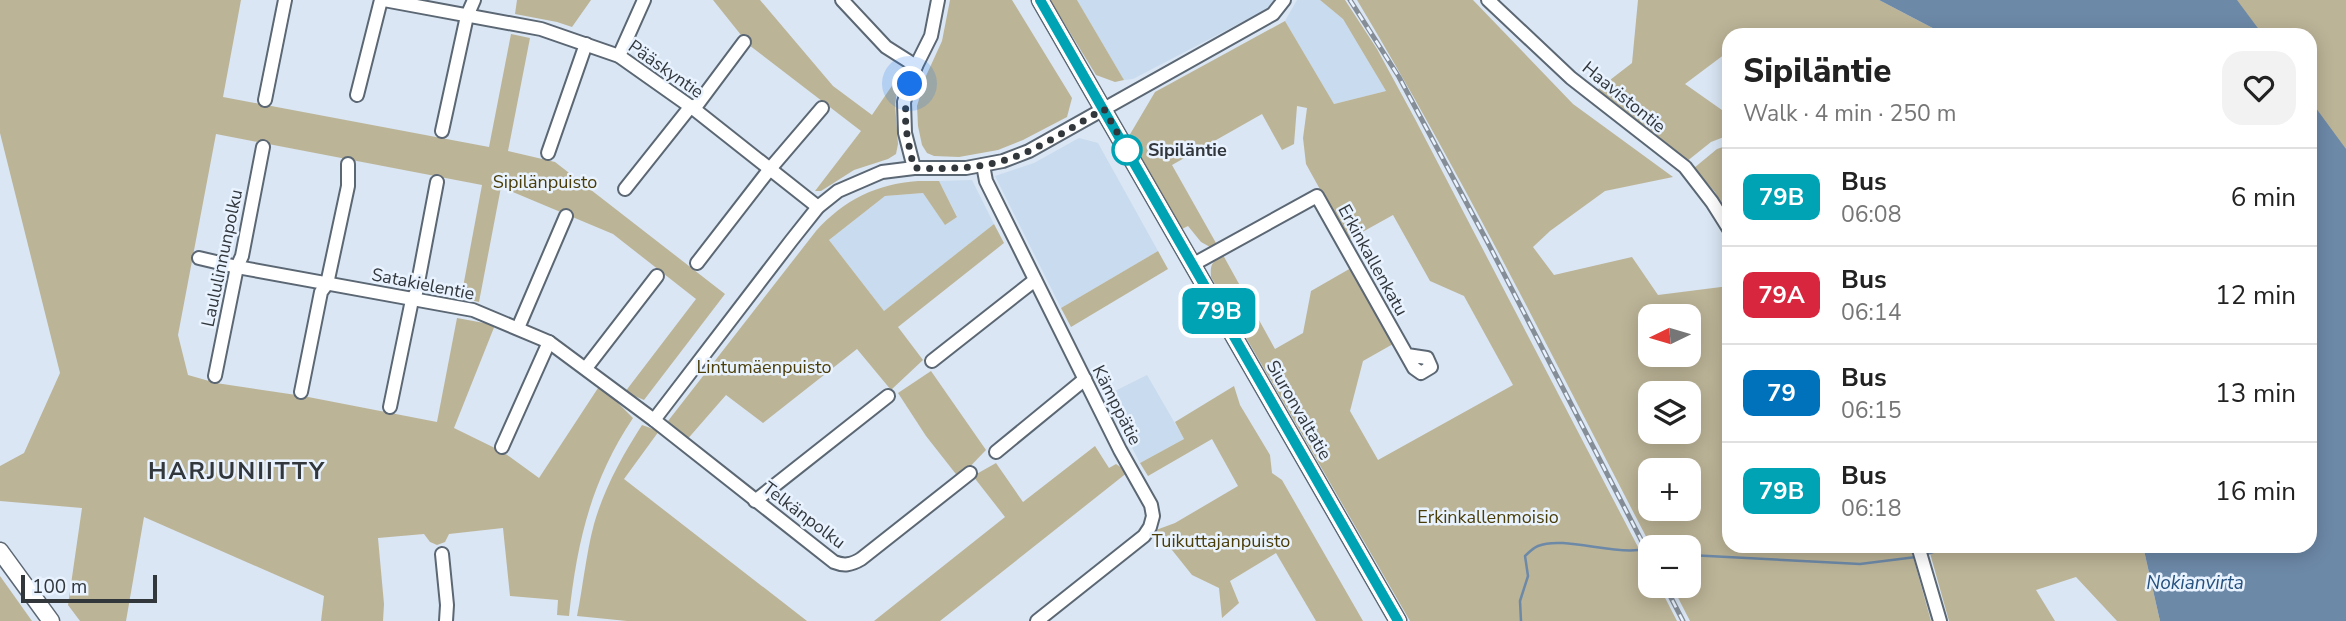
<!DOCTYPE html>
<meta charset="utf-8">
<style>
:root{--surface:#fff;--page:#f2f2f2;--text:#222;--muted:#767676;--line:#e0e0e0}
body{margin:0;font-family:"Nunito Sans",sans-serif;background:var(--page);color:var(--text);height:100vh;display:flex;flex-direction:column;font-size:26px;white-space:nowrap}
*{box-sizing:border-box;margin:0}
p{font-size:23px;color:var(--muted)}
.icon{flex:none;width:38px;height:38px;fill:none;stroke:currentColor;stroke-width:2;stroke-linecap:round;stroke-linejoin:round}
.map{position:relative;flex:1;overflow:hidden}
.drawer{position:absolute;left:1722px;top:28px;width:595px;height:525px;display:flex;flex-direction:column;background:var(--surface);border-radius:21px;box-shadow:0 4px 18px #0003}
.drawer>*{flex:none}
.badge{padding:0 14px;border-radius:10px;font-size:24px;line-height:46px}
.needle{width:46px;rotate:265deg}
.buttons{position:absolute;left:1638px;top:304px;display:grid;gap:14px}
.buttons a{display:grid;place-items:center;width:63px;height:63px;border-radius:14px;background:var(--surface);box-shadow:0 4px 18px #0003;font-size:35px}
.scale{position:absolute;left:21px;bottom:18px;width:136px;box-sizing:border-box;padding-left:7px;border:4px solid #32373c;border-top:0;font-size:19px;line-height:24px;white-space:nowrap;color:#32373c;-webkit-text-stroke:5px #e9f3ff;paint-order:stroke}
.you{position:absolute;width:35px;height:35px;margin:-18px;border:5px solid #fff;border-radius:50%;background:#1a73e8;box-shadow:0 0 0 10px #1a73e833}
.map>.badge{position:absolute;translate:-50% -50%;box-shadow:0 0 0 4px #fff}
.round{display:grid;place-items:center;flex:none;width:74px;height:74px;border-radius:21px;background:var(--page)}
.head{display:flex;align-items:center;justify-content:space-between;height:119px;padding:0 21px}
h1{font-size:33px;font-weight:800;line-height:52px}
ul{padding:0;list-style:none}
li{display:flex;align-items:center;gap:21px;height:98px;padding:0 21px;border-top:2px solid var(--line)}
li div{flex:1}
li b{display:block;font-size:26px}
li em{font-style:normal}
li .badge{min-width:77px;font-weight:700;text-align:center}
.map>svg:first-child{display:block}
.built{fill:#c9dbee}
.green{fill:#bcb497;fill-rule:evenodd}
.water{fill:#6d89a8}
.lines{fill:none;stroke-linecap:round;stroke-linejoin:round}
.stream{stroke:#6d89a8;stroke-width:2.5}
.minor-casing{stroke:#5c6774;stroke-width:16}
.major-casing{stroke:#5c6774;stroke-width:19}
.minor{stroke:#fff;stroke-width:12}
.major{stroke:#fff;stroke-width:16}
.rail-casing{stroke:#858d97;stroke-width:5}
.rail{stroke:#e9f3ff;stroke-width:2.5;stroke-dasharray:8;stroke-linecap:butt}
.line-casing{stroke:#fff;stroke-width:16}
.line{stroke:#00a3b4;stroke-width:10}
.walk{stroke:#32373c;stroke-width:7;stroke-dasharray:0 12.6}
.stop-dot{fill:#fff;stroke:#00a3b4;stroke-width:3.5}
.labels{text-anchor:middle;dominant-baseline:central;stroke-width:5;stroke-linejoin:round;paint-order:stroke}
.street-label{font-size:18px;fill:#32373c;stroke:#e9f3ff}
.stop-label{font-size:18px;font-weight:bold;fill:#32373c;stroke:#e9f3ff;text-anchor:start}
.park-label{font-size:18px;fill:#4a3d08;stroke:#e9f3ff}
.water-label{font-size:19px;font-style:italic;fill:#26517d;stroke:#e9f3ff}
.district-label{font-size:24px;font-weight:bold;letter-spacing:2px;fill:#32373c;stroke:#e9f3ff}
</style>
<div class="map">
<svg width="2346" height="621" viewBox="0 0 2346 621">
<rect width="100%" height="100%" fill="#dae6f4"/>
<g class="built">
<path d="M1077,0H1275L1267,9L1133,79L1124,80Z"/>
<path d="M1297,0H1320L1343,19L1386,91L1334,104L1285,21Z"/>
<path d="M1079,138L1098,143L1158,251L1061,308L995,176L1034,163Z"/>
<path d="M972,180L994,224L884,311L829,240L885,196L923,193L945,224L957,216L939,181Z"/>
<path d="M1147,375L1184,439L1140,463L1105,396Z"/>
</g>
<g class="green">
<path d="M0,0H241L223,97L489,147L511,34L530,38L508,151L555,162L725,294L644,400L625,392L696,299L613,234L501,187L479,302L461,298L482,185L216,134L178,335L188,375L216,383L303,396L437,422L457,318L495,325L454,428L503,452L539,478L600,385L633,418C591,481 577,542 569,616L557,615L558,600L510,596L503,528L449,534L445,542L437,545L430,542L424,534L378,538L384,604L383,621H321L324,596L144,517L126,621H80L68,605L82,508L0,501V466L24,453L60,373L0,133Z"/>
<path d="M517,0H591L572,27L557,22L515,14Z"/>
<path d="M713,0H760L833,86L872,115L900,74L895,104L898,144L896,154L888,159L854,170L821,191H815L861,131L749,45Z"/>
<path d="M950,0H1012L1072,98L1067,117L1023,140L998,150L959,157L934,156L927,153L922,145L918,126L917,106L926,76L942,41Z"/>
<path d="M1050,0H1077L1124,80L1115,82L1096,75Z"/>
<path d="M1320,0H1345L1377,49L1415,119L1650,570V586H1659L1677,621H1410L1211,277C1210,264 1212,262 1223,255L1275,349L1303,333L1311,291L1351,268L1393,344L1363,361L1350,411L1378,460L1513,385L1464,296L1430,281L1393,215L1348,240L1306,164L1303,138L1307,108L1297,106L1294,144L1282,150L1262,114L1172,165L1216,243L1210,247L1201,242L1188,226L1182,229L1179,226L1129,136L1155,92L1285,21L1334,104L1386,91L1343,19Z"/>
<path d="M1357,0H1473L1573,104L1673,177L1605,191L1550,231L1533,247L1554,275L1632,257L1658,295L1729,286V546H1910L1931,621H1690L1672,586H1689V548H1652C1556,364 1464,178 1357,0ZM1650,317H1689V355H1650ZM1650,394H1689V432H1650ZM1650,471H1689V509H1650Z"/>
<path d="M1638,0H1879L1946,35H1763L1760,28L1751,35H1729V51L1685,84L1729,115V135L1711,142L1686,162L1597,90L1632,63Z"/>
<path d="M2234,0H2346V151L2310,102V35H2260Z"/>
<path d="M1729,145V218L1715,192L1694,168L1717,149Z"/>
<path d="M918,181H939L957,217L945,225L923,193L885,196L829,240L884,311L994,224L1004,243L898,327L923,360L891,390L857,349L763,423L726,395L685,442L668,421L816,231C844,200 876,184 918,181Z"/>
<path d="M1158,251L1168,269L1071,327L1061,308Z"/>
<path d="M931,371L986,450L959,478L926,436L898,393Z"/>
<path d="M1234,386L1240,405L1270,455L1272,473L1282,480L1363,621H1316L1276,553L1230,581L1239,603L1222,618L1219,588L1192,575L1156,530L1175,523L1238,486L1212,439L1148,476L1140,463L1184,439L1175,422Z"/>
<path d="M642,425L659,431L624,479L807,621H627L577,616C583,586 586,554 594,524C604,489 622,456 642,425Z"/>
<path d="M1095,446L1109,468L1116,464L1128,472L940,621H874L1005,517L973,476L996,463L1023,502Z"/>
<path d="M1928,546H2143L2160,621H2117L2076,577L2036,590L2055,621H1949Z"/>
<path d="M0,576L32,621H0Z"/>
</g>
<g class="water">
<path d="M1879,0H2237L2263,35H1946Z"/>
<path d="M2310,100L2346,149V621H2160L2143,546H2310Z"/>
</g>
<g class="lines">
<g class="stream">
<path d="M1653,547L1663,546L1665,548"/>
<path d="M1689,555L1860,564L1916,557"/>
<path d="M1924,555L1945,548L1965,546"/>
<path d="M1521,621L1520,601L1528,576L1525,556C1529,552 1533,548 1538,546C1562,536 1610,554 1638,550"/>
</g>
<defs>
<g id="minor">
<path d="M384,0L541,29L619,56L694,109L818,207"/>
<path d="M842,0L886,47L916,66"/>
<path d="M1488,0L1571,78L1685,167L1712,202L1729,229"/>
<path d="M619,56L644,0"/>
<path d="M357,95L381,0"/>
<path d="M265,100L285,0"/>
<path d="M694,109L744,42"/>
<path d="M442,131L467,16L474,0"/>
<path d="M548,153L586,44"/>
<path d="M983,165L986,181L1120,450L1151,505L1153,516L1150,527L1144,536L1037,621"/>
<path d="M914,168L905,133L904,102L916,66L931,36L938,0"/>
<path d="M625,189L691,106"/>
<path d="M199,258L237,267L473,310L549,342L654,420L834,562C844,566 851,565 861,559L970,473"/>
<path d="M697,263L769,170L822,108"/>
<path d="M1192,265L1317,196L1414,368L1421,373L1431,367L1427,358L1407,355"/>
<path d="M518,328L566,216"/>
<path d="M932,361L1035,280"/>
<path d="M586,368L657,276"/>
<path d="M215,376L237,267L242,256L263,147"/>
<path d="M301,392L321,292L327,284L348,186V164"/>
<path d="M390,407L412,300L416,293L437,182"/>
<path d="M654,420L791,241L818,207L838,191L882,172L914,168H966L1003,161L1029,151L1273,14L1284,0"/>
<path d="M502,447L549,342"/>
<path d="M996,452L1085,379"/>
<path d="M755,501L888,396"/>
<path d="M1918,546L1940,621"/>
<path d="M442,554L447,605L446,621"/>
</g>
<g id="major">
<path d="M1040,0L1398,621"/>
<path d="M0,551L51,621"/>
</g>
</defs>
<use href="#minor" class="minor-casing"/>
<use href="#major" class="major-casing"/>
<use href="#minor" class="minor"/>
<use href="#major" class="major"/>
<defs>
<g id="rail">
<path d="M1350,0L1399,77L1488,243L1650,557"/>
<path d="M1665,586L1683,621"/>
</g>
</defs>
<use href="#rail" class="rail-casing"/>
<use href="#rail" class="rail"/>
</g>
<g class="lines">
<defs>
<path id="line" d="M1040,0L1398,621"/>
</defs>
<use href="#line" class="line-casing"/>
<use href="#line" class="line"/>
<path class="walk" d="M910,84C901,114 907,138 914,168C944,169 973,169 1002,161C1038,151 1071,127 1104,109L1127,150"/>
</g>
<circle class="stop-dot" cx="1127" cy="150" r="14"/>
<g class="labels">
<g class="street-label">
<text transform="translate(666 69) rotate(35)">Pääskyntie</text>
<text transform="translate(1624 97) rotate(39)">Haavistontie</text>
<text transform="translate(222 258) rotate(-78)">Laululinnunpolku</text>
<text transform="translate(1373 260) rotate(61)">Erkinkallenkatu</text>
<text transform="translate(423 284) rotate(11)">Satakielentie</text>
<text transform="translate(1117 405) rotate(63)">Kämppätie</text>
<text transform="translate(1299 410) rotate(60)">Siuronvaltatie</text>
<text transform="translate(804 515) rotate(37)">Telkänpolku</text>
</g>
<g class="stop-label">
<text x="1148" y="150">Sipiläntie</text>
</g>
<g class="park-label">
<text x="545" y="182">Sipilänpuisto</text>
<text x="764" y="367">Lintumäenpuisto</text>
<text x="1488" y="517">Erkinkallenmoisio</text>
<text x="1221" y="541">Tuikuttajanpuisto</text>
</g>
<g class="water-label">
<text x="2195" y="583">Nokianvirta</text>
</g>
<g class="district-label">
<text x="237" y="471">HARJUNIITTY</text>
</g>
</g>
</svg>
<div class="buttons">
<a><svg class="needle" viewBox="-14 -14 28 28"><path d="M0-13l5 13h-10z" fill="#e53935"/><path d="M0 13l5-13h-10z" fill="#767676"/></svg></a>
<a><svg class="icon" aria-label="layers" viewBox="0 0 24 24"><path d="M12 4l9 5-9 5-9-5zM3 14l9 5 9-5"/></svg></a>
<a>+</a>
<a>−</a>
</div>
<div class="scale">100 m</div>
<div class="you" style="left:910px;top:84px"></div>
<b class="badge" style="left:1219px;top:311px;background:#00a3b4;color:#fff">79B</b>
<section class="drawer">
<div class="head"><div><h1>Sipiläntie</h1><p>Walk · 4 min · 250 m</p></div><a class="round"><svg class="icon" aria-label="heart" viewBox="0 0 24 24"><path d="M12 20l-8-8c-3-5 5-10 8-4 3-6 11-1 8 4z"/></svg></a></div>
<ul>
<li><span class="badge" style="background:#00a3b4;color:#fff">79B</span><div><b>Bus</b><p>06:08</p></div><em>6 min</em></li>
<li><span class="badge" style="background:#d7263d;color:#fff">79A</span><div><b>Bus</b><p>06:14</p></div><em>12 min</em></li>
<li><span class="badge" style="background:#0072bc;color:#fff">79</span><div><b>Bus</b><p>06:15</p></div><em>13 min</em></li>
<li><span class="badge" style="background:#00a3b4;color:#fff">79B</span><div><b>Bus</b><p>06:18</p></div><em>16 min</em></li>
</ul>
</section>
</div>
